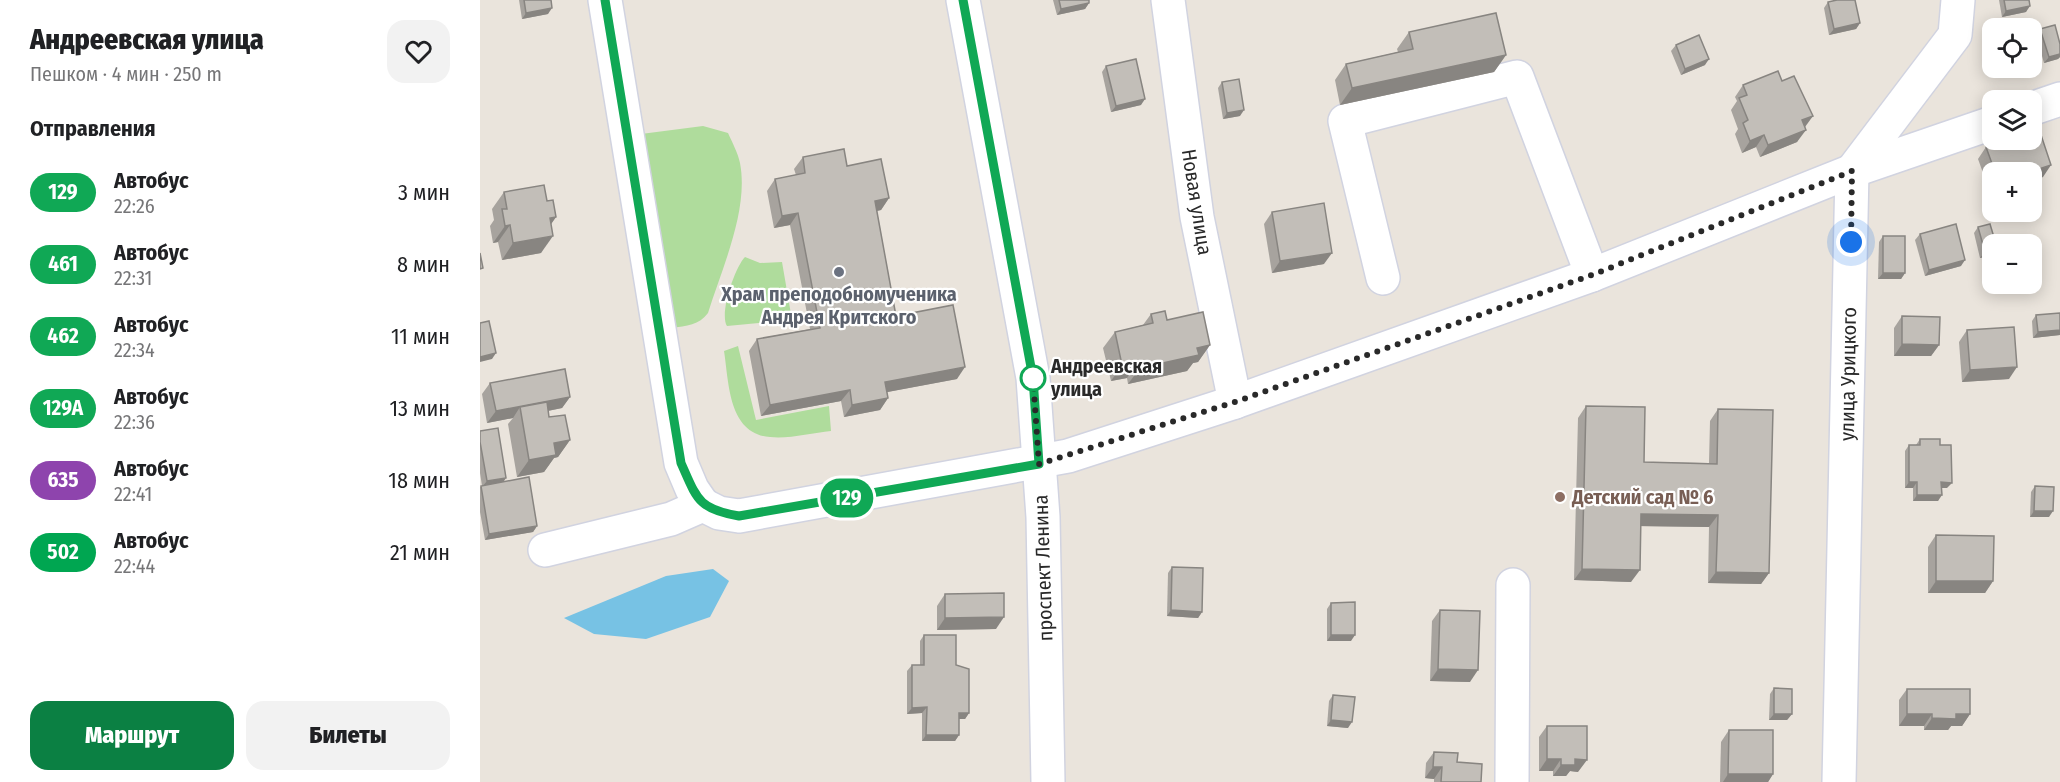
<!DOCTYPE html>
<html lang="ru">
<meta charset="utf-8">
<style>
:root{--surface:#fff;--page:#f2f2f2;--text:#202124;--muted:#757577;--accent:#0b8043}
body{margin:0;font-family:"Fira Sans Condensed",sans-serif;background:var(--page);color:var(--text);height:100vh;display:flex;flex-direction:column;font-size:22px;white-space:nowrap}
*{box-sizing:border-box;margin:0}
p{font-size:20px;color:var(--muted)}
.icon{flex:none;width:33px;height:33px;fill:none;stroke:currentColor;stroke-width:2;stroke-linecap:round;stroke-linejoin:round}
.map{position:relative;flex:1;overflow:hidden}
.side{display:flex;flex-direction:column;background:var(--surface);width:480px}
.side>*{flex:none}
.badge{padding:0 12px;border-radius:20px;font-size:21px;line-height:39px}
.controls{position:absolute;left:1502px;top:18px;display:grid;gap:12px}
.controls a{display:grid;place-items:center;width:60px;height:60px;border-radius:12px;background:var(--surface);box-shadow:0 3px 15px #0003;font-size:30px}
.you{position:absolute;width:30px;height:30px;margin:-15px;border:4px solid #fff;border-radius:50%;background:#1a73e8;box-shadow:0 0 0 9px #1a73e833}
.map>.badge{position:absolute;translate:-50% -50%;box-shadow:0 0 0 3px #fff}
h2{padding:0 30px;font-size:22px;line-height:54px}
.round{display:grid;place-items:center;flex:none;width:63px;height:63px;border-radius:18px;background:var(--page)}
.overview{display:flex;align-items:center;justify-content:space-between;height:102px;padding:0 30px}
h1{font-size:28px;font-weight:800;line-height:45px}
.primary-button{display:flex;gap:12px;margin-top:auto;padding:12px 30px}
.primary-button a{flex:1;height:69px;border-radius:18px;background:var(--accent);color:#fff;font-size:24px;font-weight:800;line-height:69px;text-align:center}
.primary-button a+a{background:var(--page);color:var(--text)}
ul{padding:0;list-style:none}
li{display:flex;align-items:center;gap:18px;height:72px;padding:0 30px}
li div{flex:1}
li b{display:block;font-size:22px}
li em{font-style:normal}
li .badge{min-width:66px;font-weight:700;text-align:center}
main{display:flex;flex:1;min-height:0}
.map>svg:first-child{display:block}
.green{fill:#afdc9c}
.water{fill:#77c2e4}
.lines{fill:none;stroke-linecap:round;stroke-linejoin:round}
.minor-casing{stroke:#d1d3e0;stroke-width:36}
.minor{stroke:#fff;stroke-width:33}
.wall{fill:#a7a39e}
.shaded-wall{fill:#888581}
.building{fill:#c2beb8;stroke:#888581;stroke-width:1.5}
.line-casing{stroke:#fff;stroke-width:14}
.line{stroke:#10a855;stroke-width:9}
.walk{stroke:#292929;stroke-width:6;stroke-dasharray:0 10.8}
.worship-dot{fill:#6b7280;stroke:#fff;stroke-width:2}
.stop-dot{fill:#fff;stroke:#10a855;stroke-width:3}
.education-dot{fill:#8d6e63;stroke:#fff;stroke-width:2}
.labels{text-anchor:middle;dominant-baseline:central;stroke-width:4.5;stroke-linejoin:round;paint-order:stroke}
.street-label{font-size:20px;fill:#292929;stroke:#fff}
.worship-label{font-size:20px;font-weight:bold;fill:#5b616d;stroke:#fff}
.stop-label{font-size:20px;font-weight:bold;fill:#292929;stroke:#fff;text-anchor:start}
.education-label{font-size:20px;font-weight:bold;fill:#785e54;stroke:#fff;text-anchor:start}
</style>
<main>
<section class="side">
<div class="overview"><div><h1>Андреевская улица</h1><p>Пешком · 4 мин · 250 m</p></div><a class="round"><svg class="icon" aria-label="heart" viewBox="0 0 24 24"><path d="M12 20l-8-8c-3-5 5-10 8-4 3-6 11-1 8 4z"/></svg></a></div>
<h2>Отправления</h2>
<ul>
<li><span class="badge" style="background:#10a855;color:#fff">129</span><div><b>Автобус</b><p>22:26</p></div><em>3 мин</em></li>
<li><span class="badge" style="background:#10a855;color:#fff">461</span><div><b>Автобус</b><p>22:31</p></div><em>8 мин</em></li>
<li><span class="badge" style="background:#10a855;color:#fff">462</span><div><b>Автобус</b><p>22:34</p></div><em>11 мин</em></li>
<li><span class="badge" style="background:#10a855;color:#fff">129А</span><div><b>Автобус</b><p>22:36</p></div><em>13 мин</em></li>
<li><span class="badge" style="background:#8e44ad;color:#fff">635</span><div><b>Автобус</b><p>22:41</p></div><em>18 мин</em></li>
<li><span class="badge" style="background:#00a651;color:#fff">502</span><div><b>Автобус</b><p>22:44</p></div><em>21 мин</em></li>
</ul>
<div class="primary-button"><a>Маршрут</a><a>Билеты</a></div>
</section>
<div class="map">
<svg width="1580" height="782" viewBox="0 0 1580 782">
<rect width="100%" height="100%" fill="#eae4dc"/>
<g class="green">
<path d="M223,126L248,133C252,142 258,153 260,163C269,210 242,268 228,313C219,325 207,326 191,328L161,134Z"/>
<path d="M265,257L280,263L302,262L312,320L247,326C239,314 255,267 265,257Z"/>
<path d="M258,346L276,420L349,406L351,431C332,433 309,439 290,437C248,434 249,382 244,351Z"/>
</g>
<path class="water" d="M233,569L249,581L230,617L166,639L114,634L84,618L186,576Z"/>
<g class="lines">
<defs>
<g id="minor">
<path d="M125,0L201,463L212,489L223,505"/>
<path d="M483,0L553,378L563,517L568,782"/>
<path d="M688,0L717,217L755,402"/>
<path d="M1551,109L1580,99"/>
<path d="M903,278L865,121L1037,77L1112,275"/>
<path d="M223,505L239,513L259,516L588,456L755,402L1112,275L1372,171L1512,123"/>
<path d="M65,550L191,519L223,505"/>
<path d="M1032,782L1033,585"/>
<path d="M1359,782L1372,171L1475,35L1478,0"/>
</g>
</defs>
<use href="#minor" class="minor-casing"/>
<use href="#minor" class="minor"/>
</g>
<g class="wall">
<path d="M39,0H71L68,14L42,19Z"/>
<path d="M573,0H609V3L605,9L577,15Z"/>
<path d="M1519,0H1549L1546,12L1522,17Z"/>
<path d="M1348,2L1380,23L1376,29L1349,35L1344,8Z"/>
<path d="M1560,29L1580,44V57L1578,59L1564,63L1556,35Z"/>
<path d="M929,32L1026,55L1014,72L860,105L855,80L866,64L918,52L917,49Z"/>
<path d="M1196,45L1225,65L1201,75L1191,51Z"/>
<path d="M626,66L661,105L631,112L622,72Z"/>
<path d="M1302,81L1325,127L1317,142L1280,157L1276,147L1262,153L1255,134L1258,129L1251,110L1257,101L1255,97L1263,85Z"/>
<path d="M742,82L760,116L743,119L738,88Z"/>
<path d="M1506,147L1563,177L1551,181V172H1512V195H1511L1498,159Z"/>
<path d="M323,157L367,166L409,198L401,210L397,211L416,316L477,379L407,392L408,398L400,410L364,417L361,401L281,416L269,351L277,339L330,329L310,225L294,228L287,191L295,179L316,175L314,169Z"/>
<path d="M24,192L67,201L76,217L71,224L61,253L22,260L18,242L13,243L10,226L14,220L12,209Z"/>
<path d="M792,212L844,264L792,273L784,224Z"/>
<path d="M1498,227L1512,244V255L1500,258L1494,233Z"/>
<path d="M1440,234L1481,266L1445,276L1435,240Z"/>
<path d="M1403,236L1425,273L1421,279H1398L1399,242Z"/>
<path d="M1580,313V335L1553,338L1552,321L1556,315Z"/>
<path d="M671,314L687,320L730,345L718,362L713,363L707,371L648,384L647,378L631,381L623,348L635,332L663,325Z"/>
<path d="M1422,316L1459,345L1451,356H1414V328Z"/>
<path d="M1487,330L1529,379L1482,382L1479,342Z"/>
<path d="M10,383L90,397L82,408L68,411L69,417L90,440L78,457L74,458L64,472L37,477L28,424L33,418L7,423L2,394Z"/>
<path d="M1106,406L1164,462L1229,463L1230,421L1238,409L1289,573L1281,584L1228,583L1229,527L1161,526L1151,582L1094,580L1098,418Z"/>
<path d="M0,431L24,482L57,526L53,532L5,540L0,512V487L2,486L0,473Z"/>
<path d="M1440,439L1460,445L1467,488H1462L1458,501H1433V488H1425V451L1429,445H1436Z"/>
<path d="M1555,486L1569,517H1550L1551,492Z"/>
<path d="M1456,535L1513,581L1505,593H1448V547Z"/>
<path d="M692,567L722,612L718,618L687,616L688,573Z"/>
<path d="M465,594L516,629L457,630V606Z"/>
<path d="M851,603L871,641H847V609Z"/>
<path d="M960,610L990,682L950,681L952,621Z"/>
<path d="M444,635L476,665L489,713L485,719H479V735L475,741H442V713L427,714V671L432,665H440V641Z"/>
<path d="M1294,688L1312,714L1307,720H1289L1290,694Z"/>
<path d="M1427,689L1490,714L1482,726H1471L1468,730H1444V726H1419V700Z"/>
<path d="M853,695L868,728L847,726L849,701Z"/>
<path d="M1067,726L1098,772L1090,771L1086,776H1073V771H1059V737Z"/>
<path d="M1249,730L1293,774L1288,782H1240L1241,742Z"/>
<path d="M954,752L977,762L1001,782H954V779L945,778L946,763Z"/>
</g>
<g class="shaded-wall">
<path d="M609,3L605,9L577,15L581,9Z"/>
<path d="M1550,6L1546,12L1522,17L1526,11Z"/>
<path d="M72,8L68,14L42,19L46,13Z"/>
<path d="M1380,23L1376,29L1349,35L1354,29Z"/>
<path d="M1580,54V57L1578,59L1564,63L1569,57Z"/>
<path d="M1026,55L1014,72L860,105L872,88Z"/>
<path d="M1229,59L1225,65L1201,75L1205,69Z"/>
<path d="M1561,59L1557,65L1551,67V63Z"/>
<path d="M1540,68H1550L1537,72Z"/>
<path d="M665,99L661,105L631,112L636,106Z"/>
<path d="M764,110L760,116L743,119L747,113Z"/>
<path d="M1333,116L1325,127L1314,132L1322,120Z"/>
<path d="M1326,130L1317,142L1280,157L1288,145Z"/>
<path d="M1284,135L1276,147L1262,153L1270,141Z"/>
<path d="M1571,165L1563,177L1551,181V172Z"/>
<path d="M409,198L401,210L387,213L395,201Z"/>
<path d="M318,213L310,225L294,228L302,216Z"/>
<path d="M76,217L64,234L70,218Z"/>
<path d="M30,225L18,242L13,243L25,226Z"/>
<path d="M73,236L61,253L22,260L33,243Z"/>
<path d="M1512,250V255L1500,258L1505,252Z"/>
<path d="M852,253L844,264L792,273L800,261Z"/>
<path d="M1485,260L1481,266L1445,276L1449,270Z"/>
<path d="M1403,273H1425L1421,279H1398Z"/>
<path d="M1580,330V335L1553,338L1558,332Z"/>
<path d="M1422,344L1459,345L1451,356H1414Z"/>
<path d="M730,345L718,362L713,363L707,371L648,384L660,368L717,348Z"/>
<path d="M16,353L12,359L0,362V357Z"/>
<path d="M658,361L647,378L631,381L642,365Z"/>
<path d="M485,367L477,379L397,394L405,382Z"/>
<path d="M1537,367L1529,379L1482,382L1490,370Z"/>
<path d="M370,390L361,401L281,416L290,405Z"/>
<path d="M90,397L82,408L42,416L40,407L33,418L7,423L16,411Z"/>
<path d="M408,398L400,410L364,417L372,405Z"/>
<path d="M90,440L78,457L74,458L64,472L37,477L49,460L74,443Z"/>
<path d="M26,478L22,484L2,487L7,481Z"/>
<path d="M1429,482H1437L1433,488H1425Z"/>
<path d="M1461,482L1472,483L1467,488H1457Z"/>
<path d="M1437,495H1462L1458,501H1433Z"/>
<path d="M1554,511H1573L1569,517H1550Z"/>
<path d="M1161,514L1238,515L1229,527L1153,526Z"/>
<path d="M57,526L53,532L5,540L9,534Z"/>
<path d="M1102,569L1160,570L1151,582L1094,580Z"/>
<path d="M1236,572L1289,573L1281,584L1228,583Z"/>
<path d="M1456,581H1513L1505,593H1448Z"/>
<path d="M691,610L722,612L718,618L687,616Z"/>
<path d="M524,617L516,629L457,630L465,618Z"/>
<path d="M851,635H875L871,641H847Z"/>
<path d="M958,669L998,670L990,682L950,681Z"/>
<path d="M447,707L442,713L427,714L432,708Z"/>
<path d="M479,713H489L485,719H474Z"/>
<path d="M1294,714H1312L1307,720H1289Z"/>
<path d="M1427,714H1452L1444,726H1419Z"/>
<path d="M1476,714H1490L1482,726H1471L1468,730H1444L1452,718Z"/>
<path d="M851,720L872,722L868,728L847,726Z"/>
<path d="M446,735H479L475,741H442Z"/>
<path d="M1067,759H1081L1073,771H1059Z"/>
<path d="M1095,759L1107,760L1098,772L1090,771L1086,776H1073L1081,765Z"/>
<path d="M953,767H962L954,779L945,778Z"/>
<path d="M1248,774H1293L1288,782H1243Z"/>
</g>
<g class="building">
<path d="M44,0H71L72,8L46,13Z"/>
<path d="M579,0H609V3L581,9Z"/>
<path d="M1357,0H1375L1380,23L1354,29L1348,2Z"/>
<path d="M1524,0H1549L1550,6L1526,11Z"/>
<path d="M1016,13L1026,55L872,88L866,64L933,49L929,32Z"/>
<path d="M1575,25L1580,44V54L1569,57L1560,29Z"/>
<path d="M1551,32L1561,59L1551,63Z"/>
<path d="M1219,35L1229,59L1205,69L1196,45Z"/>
<path d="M656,59L665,99L636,106L626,66Z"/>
<path d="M1298,71L1302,81L1314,76L1333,116L1322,120L1326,130L1288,145L1284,135L1270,141L1263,123L1268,120L1259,98L1267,95L1263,85Z"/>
<path d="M759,79L764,110L747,113L742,82Z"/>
<path d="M1559,129L1571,165L1550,172H1515L1506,147L1529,140H1551V132Z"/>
<path d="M364,149L367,166L401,159L409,198L395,201L416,316L473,305L485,367L405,382L408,398L372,405L370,390L290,405L277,339L340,328L318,213L302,216L295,179L325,173L323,157Z"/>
<path d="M64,185L67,201L73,200L76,217L70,218L73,236L33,243L30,225L25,226L22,209H27L24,192Z"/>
<path d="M844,203L852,253L800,261L792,212Z"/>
<path d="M1476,224L1485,260L1449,270L1440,234Z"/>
<path d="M1510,224L1516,244H1512V250L1505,252L1498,227Z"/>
<rect x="1403" y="236" width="22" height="37"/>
<path d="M0,253L3,268L0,269Z"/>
<path d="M685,311L687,320L723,312L730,345L717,348L719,355L660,368L658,361L642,365L635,332L673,323L671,314Z"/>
<path d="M1580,313V330L1558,332L1556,315Z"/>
<path d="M1422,316L1460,317L1459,345L1422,344Z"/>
<path d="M9,321L16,353L0,357V323Z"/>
<path d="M1534,327L1537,367L1490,370L1487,330Z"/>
<path d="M85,369L90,397L16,411L10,383Z"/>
<path d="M67,402L69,417L85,415L90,440L74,443L76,455L49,460L40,407Z"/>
<path d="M1106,406L1165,407L1164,462L1237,464L1238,409L1293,410L1289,573L1236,572L1238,515L1161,514L1160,570L1102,569Z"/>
<path d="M18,428L26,478L7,481L0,442V431Z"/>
<path d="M1440,439H1460V445H1471L1472,483L1461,482L1462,495H1437V482H1429V445H1440Z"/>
<path d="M49,477L57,526L9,534L1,486Z"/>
<path d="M1555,486L1574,487L1573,511H1554Z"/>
<path d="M1456,535L1514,536L1513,581H1456Z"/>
<path d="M692,567L723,568L722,612L691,610Z"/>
<path d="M524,593V617L465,618V594Z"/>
<path d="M875,602V635H851V603Z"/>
<path d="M960,610L1000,611L998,670L958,669Z"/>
<path d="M444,635H476V665L489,669V713H479V735H446L447,707L432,708V665H444Z"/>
<path d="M1294,688L1312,689V714H1294Z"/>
<path d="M1427,689H1490V714H1476V719L1452,718V714H1427Z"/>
<path d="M853,695L875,697L872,722L851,720Z"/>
<path d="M1067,726H1107V760L1095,759V765H1081V759H1067Z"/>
<path d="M1249,730H1293V774H1248Z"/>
<path d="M954,752L978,753L977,762L1002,764L1001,782H961L962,767H953Z"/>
</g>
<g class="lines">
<defs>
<path id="line" d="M125,0L201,463C217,499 218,509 259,516L559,464L553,378L483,0"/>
</defs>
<use href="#line" class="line-casing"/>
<use href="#line" class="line"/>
<path class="walk" d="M553,378L559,464L755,402L1112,275L1372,171L1371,242"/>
</g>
<circle class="worship-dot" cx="359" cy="272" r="6"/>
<circle class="stop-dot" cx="553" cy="378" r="12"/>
<circle class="education-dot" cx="1080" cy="497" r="6"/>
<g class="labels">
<g class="street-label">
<text transform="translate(717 202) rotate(81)">Новая улица</text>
<text transform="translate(1368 374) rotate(-89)">улица Урицкого</text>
<text transform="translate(563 568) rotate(-92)">проспект Ленина</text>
</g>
<g class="worship-label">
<text x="359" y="294">Храм преподобномученика<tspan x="359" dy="23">Андрея Критского</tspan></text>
</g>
<g class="stop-label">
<text x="571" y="366">Андреевская<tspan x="571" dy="23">улица</tspan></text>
</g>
<g class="education-label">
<text x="1092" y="497">Детский сад № 6</text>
</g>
</g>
</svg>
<div class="controls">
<a><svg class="icon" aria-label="locate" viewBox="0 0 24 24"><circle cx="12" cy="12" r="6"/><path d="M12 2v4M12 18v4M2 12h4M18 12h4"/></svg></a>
<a><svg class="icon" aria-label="layers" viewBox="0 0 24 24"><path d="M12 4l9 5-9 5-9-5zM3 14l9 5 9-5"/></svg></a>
<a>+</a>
<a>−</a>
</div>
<div class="you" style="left:1371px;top:242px"></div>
<b class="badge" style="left:367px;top:498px;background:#10a855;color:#fff">129</b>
</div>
</main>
